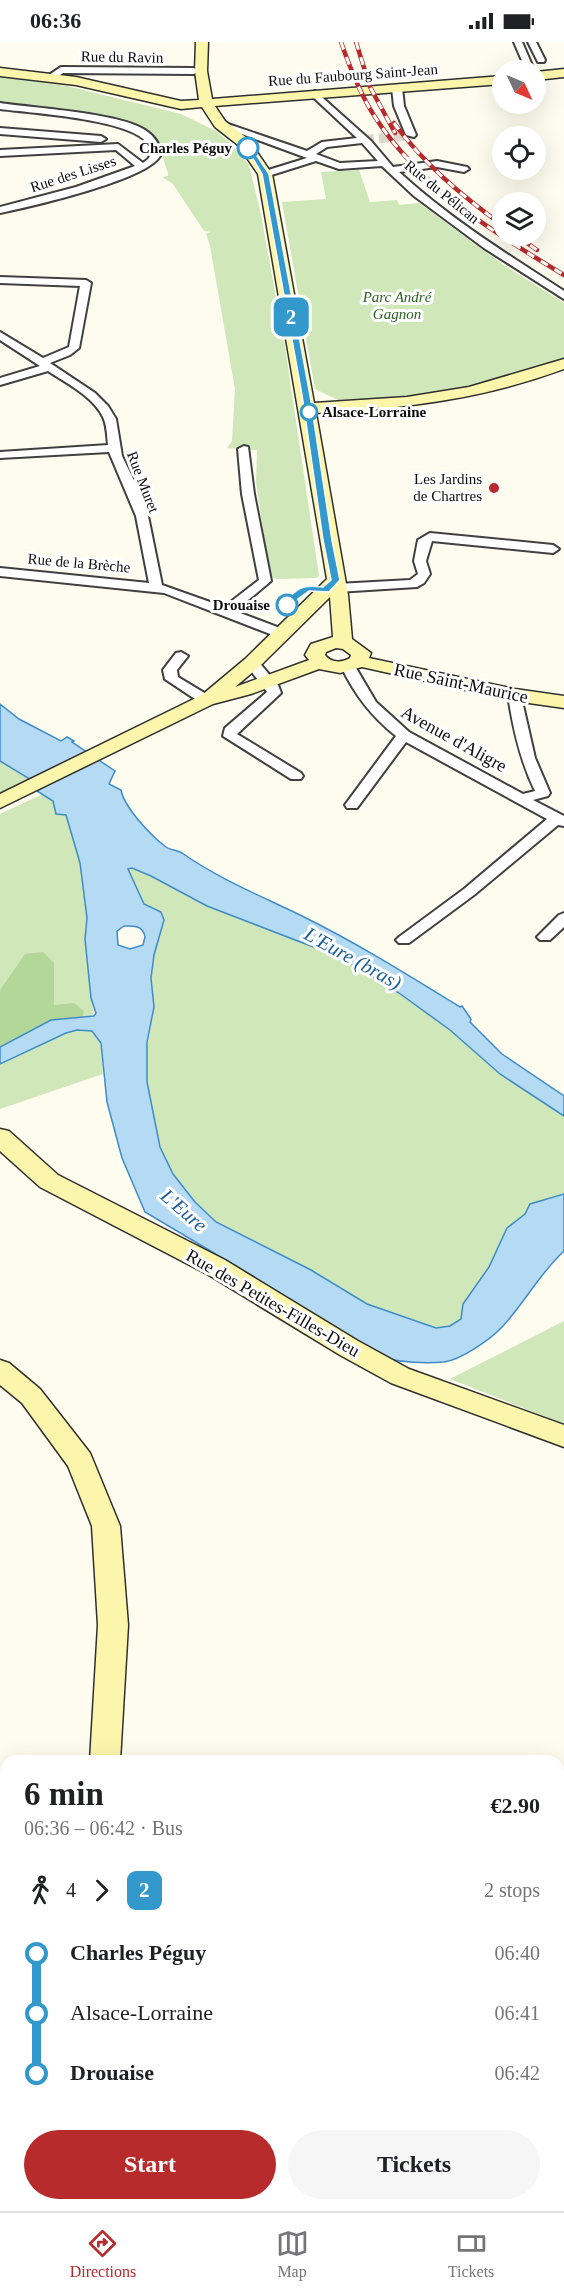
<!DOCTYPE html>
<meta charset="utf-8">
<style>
:root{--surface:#fff;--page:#f6f6f6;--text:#202124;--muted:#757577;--line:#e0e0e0;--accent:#b72b2d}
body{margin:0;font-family:"Times New Roman",serif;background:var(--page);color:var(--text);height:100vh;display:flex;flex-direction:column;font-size:22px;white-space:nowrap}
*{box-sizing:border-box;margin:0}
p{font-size:20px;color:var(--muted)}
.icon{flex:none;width:33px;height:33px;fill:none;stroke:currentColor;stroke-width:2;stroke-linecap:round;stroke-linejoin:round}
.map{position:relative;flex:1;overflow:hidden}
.sheet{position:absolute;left:0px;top:1713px;width:564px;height:456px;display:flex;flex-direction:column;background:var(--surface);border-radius:18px 18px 0 0;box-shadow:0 6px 24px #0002}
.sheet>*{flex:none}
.badge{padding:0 12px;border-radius:9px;font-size:21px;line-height:39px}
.needle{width:39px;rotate:134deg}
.fabs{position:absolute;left:492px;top:18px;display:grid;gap:12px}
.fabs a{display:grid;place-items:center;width:54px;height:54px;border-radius:50%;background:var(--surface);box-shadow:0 6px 24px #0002;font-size:30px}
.map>.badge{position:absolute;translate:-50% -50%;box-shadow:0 0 0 3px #fff}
.legs{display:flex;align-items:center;gap:9px;height:66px;padding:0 24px;font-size:20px}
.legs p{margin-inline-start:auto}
.summary{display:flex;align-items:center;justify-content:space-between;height:102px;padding:0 24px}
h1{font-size:33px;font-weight:600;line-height:45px}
.action{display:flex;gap:12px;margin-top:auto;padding:12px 24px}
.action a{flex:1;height:69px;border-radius:36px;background:var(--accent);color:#fff;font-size:24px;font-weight:600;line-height:69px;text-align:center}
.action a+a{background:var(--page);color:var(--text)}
ul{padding:0 24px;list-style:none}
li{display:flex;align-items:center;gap:21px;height:60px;font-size:22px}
li i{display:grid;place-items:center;width:9px;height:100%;margin:0 8px;background:currentColor}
li i::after{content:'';width:15px;height:15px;margin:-8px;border:4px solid;border-radius:50%;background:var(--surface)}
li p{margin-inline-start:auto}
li:first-child i{background:linear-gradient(#0000 50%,currentColor 0)}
li:last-child i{background:linear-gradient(currentColor 50%,#0000 0)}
.status{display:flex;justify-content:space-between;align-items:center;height:42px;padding:0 30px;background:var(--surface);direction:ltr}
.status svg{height:16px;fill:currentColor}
.tab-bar{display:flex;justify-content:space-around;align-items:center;height:84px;border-top:2px solid var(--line);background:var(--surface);font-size:16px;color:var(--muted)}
.tab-bar a{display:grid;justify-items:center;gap:3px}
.tab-bar .selected{color:var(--accent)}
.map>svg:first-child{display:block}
.green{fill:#cfe7b9}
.forest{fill:#b3d799}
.water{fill:#b5daf3;stroke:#3f8cc8;stroke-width:1.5;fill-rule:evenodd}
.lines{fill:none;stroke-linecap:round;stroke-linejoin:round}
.street-tunnel{stroke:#dad8cc;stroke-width:10;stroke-dasharray:10 5;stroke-linecap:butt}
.street-casing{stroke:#404040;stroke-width:4}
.secondary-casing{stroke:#2f2f2f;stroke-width:3}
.street{fill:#fff;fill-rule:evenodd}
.secondary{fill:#fcf5ac;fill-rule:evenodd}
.rail-casing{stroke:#b72b2d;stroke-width:4.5}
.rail{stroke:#fff;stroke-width:3;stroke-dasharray:8;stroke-linecap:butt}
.line-1{fill:#39c;stroke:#fff;stroke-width:1.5}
.stop-1-dot{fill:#fff;stroke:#39c;stroke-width:3}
.poi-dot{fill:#b72b2d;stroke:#fff;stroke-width:2}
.labels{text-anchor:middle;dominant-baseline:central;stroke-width:6;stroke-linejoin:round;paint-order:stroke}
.far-street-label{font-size:15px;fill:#0d0d0d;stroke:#fff}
.far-stop-label{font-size:15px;font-weight:bold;fill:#0d0d0d;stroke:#fff;text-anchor:end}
.far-park-label{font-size:15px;font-style:italic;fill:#2c6220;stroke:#fff}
.far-poi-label{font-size:15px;fill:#0d0d0d;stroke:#fff;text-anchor:end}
.street-label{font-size:18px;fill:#0d0d0d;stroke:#fff}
.water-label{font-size:20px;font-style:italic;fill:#1b5e9a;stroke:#fff}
</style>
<div class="status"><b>06:36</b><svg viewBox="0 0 49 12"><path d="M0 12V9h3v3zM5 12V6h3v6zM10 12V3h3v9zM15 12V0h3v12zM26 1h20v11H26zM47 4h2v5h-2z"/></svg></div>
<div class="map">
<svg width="564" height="2169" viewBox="0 0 564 2169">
<rect width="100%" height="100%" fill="#fefcee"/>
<g class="green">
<path d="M0,35L67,44L181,72L216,89L229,100L249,123L261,173L285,305L319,534L316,536L276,537L270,534L256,440L257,408L227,406L232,399L235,347L210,204L206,192L211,190L204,189L173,142L162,135L168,134V131L157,98L138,85L0,64Z"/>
<path d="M359,128L370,160L397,158L399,163L419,161L502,222L564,261V318L473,348L384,358L340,359L315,347L282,160L326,157L321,130Z"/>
<path d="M0,719L31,737L0,752Z"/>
<path d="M43,752L53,759L56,772L66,773L80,821L87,876L85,897L96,991L101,1001L103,1032L0,1067V772Z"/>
<path d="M128,826H132L151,834L207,864L342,916L400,951L450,988L500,1032L564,1074V1152L530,1162L525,1172L507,1186L489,1225L463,1262L461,1277L450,1284L436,1286L367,1262L311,1228L216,1180L194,1160L173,1132L160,1105L147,1040L146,1013L154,965L151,937L154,913L164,878L155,867L144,862Z"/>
<path d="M564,1278V1382L450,1337L564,1279Z"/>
</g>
<path class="forest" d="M43,910L54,921V963L74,961L84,969L82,977L51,978L0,1005V948L25,912Z"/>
<path class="water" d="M0,662L19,677L61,699L67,695L74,699L72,700L115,729L109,742L121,748C124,765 151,794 166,805C170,808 177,808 182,811C219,837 261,854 302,874C357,901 408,933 460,965L462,964L471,977L470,980L502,1012L564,1054V1074L500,1032L450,988L399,951L342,916L207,864L151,834L132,826L128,827L144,862L161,870L164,878L154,913L151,936L154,965L147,1000V1040L160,1105L173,1132L195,1160L216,1180L311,1228L367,1262L436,1286L450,1284L461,1277L463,1262L489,1225L507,1186L525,1172L530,1162L564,1152V1209C540,1231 525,1260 503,1284C491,1297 461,1318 444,1320C420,1322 393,1319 370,1313L234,1223L145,1170L122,1116L107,1060L101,1001L92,989L77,988L66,991L0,1022V1005L51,978L94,974L96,971L91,956L85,897L87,876L80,821L66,773L56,772L53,759L37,749L43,745L0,719ZM124,884C133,884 143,883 145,895L143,903L130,907L118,903L117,889Z"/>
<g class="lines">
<path class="street-tunnel" d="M364,98L411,93"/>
<defs>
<g id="street">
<path d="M514,0H522L534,28H526Z"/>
<path d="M528,0H536L545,18L544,20H538Z"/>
<path d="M61,25L194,26L198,29L194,32L63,31L55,37H49V33Z"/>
<path d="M397,43L402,46L404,64L416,93L414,95L406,93L394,64L392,46Z"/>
<path d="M315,49L371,99L393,125L437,119L467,125L469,127L464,130L437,125L399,130C449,176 507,212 564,249V257L484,206L414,154L382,124L339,127L316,119L265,135L262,134V130L307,116L220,84L225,81L307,109L322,100L357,96L312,54L310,52ZM362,101L378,119L340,121L316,112L327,105Z"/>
<path d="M0,61C33,66 120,71 145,88C154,94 161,103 160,114C147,138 29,165 0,171V165L76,145L135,124L116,108L0,114V108L118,102L143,121C149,117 152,114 150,106C142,77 29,71 0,67Z"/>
<path d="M0,86L101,94L106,97L101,100L0,92Z"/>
<path d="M0,235L86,238L91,241L79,306L70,313L50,321L95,351L108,364L116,377L122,414L141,453L148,474L162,543L224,565L259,538L242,452L238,407L244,404L248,405L254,452L271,539L235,569L288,589L289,592L288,595H278L164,551L0,534V526L149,541L136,474L109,410L0,416V410L108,403C107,394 107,383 103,375C93,354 66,341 48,329L0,343V336L40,324L0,298V290L43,316L69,305L80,244L0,241Z"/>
<path d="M430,491L553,503L559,507L553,511L432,499L426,519L430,532L424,541L417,545L337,550L331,546L337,542L410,538L418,532L414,519L418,498Z"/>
<path d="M181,610L188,614L177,628L178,635L211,655L213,658L211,661H201L165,637L163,628L176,611Z"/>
<path d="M252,617L257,618L278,643L281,651L237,692L301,731L303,734L301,737H291L223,694L225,686L267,650L245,621Z"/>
<path d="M348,620L353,621L376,660L409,690L523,752L535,749C520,718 513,686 508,653L515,649L520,650L535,716L550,751L548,754L533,758L564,774V784L558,783L474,853L409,901H399L396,898L399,895L464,847L547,777L406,700L357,766H347L345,763L396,694C372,675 354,652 341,624Z"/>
<path d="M564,871V885L550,898H540L537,895L559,873Z"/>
<path d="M6,1765V1785L0,1786V1766Z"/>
<path d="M558,1968L564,1969V1991L558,1990Z"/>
</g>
<g id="secondary">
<path d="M196,0H208L207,29L212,57L502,34V42L215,64L225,79L248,97L272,132L314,361L407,355L469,345L564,317V327C483,357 402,367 316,371L348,553L352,597L371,611L369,616L515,647L564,654V666L515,659L362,625L340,631L319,627L251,652L213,662L0,766V752L202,653L245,617L327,537L258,132L238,103L215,85L202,65L181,67L76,43L0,34V26L76,35L181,59L199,58L195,29ZM330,555L333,595L311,602L305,613L309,618L235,645L259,625ZM336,606L343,607L351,613L350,616C342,621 331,621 325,613L326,610Z"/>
<path d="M564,27V35L536,38V30Z"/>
<path d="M0,1087L9,1089L58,1133L225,1218L358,1299L409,1327L564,1383V1405L391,1341L340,1313L207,1232L40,1145L0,1109Z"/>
<path d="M0,1318L9,1321L40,1347L90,1411L120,1484L128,1583L120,1719H90L98,1583L92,1484L68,1424L22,1361L0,1343Z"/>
<rect x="84" y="2163" width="36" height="6"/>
</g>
</defs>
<use href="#street" class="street-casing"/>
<use href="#secondary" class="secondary-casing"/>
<use href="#street" class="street"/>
<use href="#secondary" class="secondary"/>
<defs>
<g id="rail">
<path d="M341,0C350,26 360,52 375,75C420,145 494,191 564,233"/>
<path d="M356,0L370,45L395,91"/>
<path d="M394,81C424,122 461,153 502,183"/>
<path d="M517,194L537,208"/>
</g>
</defs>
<use href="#rail" class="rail-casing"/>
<use href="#rail" class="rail"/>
</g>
<path class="line-1" d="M246,105H251L269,132L310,353L332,498L340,538L329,550L309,549L287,565L282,563C296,546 302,542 323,545L331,538L323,498L302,353L262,132Z"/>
<g class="stop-1-dot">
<circle cx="248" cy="106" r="10"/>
<circle cx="309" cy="370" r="8"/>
<circle cx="287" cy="563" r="10"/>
</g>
<circle class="poi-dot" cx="494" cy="446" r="6"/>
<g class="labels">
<g class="far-street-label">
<text transform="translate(122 15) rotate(1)">Rue du Ravin</text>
<text transform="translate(353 33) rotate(-4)">Rue du Faubourg Saint-Jean</text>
<text transform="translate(73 132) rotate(-18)">Rue des Lisses</text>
<text transform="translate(442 150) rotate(39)">Rue du Pélican</text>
<text transform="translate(143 440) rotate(69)">Rue Muret</text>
<text transform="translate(79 521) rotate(5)">Rue de la Brèche</text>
</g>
<g class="far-stop-label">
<text x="232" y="106">Charles Péguy</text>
<text x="322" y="370" text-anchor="start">Alsace-Lorraine</text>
<text x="270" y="563">Drouaise</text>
</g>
<g class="far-park-label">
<text x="397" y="255">Parc André<tspan x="397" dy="17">Gagnon</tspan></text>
</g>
<g class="far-poi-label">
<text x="482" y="437">Les Jardins<tspan x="482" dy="17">de Chartres</tspan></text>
</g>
<g class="street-label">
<text transform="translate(461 641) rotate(12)">Rue Saint-Maurice</text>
<text transform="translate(454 697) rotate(29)">Avenue d'Aligre</text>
<text transform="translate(273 1261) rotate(30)">Rue des Petites-Filles-Dieu</text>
</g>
<g class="water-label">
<text transform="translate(353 916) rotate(29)">L'Eure (bras)</text>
<text transform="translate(184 1168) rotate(41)">L'Eure</text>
</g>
</g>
</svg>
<div class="fabs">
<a><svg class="needle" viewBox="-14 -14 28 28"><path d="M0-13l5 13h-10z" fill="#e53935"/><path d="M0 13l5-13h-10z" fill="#757577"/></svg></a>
<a><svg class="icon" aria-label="locate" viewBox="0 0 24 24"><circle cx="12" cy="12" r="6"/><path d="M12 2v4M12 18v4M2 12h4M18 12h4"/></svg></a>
<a><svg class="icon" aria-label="layers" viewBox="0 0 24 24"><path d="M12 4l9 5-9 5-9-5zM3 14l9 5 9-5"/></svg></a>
</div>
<b class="badge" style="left:291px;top:275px;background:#39c;color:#fff">2</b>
<section class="sheet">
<div class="summary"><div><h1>6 min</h1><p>06:36 – 06:42 · Bus</p></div><b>€2.90</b></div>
<div class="legs"><svg class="icon" aria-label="walk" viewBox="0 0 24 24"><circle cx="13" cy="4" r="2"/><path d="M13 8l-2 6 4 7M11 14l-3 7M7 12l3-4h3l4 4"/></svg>4<svg class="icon" aria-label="forward" viewBox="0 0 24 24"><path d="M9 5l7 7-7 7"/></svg><b class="badge" style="background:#39c;color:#fff">2</b><p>2 stops</p></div>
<ul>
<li><i style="color:#39c"></i><b>Charles Péguy</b><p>06:40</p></li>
<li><i style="color:#39c"></i><span>Alsace-Lorraine</span><p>06:41</p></li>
<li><i style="color:#39c"></i><b>Drouaise</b><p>06:42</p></li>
</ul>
<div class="action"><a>Start</a><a>Tickets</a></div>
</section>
</div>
<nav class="tab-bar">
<a class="selected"><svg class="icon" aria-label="directions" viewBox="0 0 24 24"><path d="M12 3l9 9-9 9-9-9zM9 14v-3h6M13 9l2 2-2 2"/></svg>Directions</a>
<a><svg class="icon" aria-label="map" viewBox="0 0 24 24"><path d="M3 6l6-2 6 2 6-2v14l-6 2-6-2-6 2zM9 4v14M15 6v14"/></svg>Map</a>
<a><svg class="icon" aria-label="tickets" viewBox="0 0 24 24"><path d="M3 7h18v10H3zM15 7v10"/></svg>Tickets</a>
</nav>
